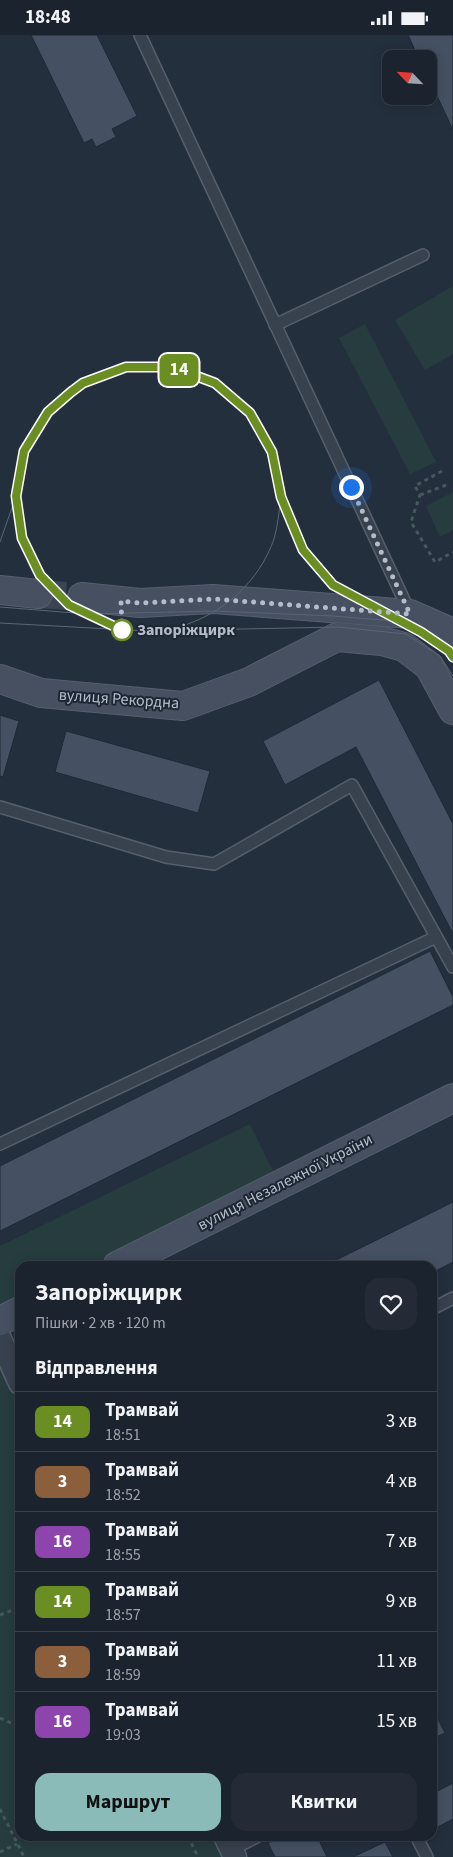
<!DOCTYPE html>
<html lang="uk">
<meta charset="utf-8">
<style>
:root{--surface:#1b232e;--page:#242b36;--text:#f1f3f6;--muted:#a0a4aa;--line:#39404a;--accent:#8bbbb9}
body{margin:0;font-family:"Source Sans 3",sans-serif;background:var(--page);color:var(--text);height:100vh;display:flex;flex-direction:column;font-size:19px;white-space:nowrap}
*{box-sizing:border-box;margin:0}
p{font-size:16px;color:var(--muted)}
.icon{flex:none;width:28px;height:28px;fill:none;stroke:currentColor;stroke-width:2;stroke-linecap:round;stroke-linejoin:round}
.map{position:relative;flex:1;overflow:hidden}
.details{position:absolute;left:15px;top:1226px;width:422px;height:580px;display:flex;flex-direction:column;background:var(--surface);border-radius:15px;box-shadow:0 2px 12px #0003,0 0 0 1px var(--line)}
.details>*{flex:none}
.badge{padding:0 10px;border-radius:8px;font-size:18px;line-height:32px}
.needle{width:32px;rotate:295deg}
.buttons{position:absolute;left:382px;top:15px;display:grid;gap:10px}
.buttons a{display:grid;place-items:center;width:55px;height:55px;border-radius:10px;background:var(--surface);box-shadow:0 2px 12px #0003,0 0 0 1px var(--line);font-size:25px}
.you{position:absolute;width:25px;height:25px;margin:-12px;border:4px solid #fff;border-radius:50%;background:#1a73e8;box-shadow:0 0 0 8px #1a73e833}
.map>.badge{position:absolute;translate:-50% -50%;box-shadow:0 0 0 2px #fff}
h2{padding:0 20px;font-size:19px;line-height:45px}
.round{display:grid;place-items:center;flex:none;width:52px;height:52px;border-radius:15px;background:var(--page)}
.overview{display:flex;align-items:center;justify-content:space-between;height:85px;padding:0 20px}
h1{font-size:24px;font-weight:700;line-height:38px}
.action{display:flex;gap:10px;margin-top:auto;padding:10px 20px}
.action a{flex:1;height:58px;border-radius:15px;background:var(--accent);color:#111;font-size:20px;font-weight:700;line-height:58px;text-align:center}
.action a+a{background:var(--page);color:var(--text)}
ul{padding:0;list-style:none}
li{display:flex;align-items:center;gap:15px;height:60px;padding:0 20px;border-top:1px solid var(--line)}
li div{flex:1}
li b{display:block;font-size:19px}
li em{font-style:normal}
li .badge{min-width:55px;font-weight:700;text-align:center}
.status{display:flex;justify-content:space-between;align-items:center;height:35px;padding:0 25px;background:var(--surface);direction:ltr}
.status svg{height:14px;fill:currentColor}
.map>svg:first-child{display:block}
.green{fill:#263c3f}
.building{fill:#455162;stroke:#1f2835}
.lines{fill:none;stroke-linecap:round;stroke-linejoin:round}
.secondary-tunnel{stroke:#3a4453;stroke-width:28;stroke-dasharray:28 14;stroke-linecap:butt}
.lane-casing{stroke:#565f6c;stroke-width:14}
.street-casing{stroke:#565f6c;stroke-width:25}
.secondary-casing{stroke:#565f6c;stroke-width:30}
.path{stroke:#44595c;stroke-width:3;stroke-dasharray:4 4;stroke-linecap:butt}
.lane{stroke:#38414e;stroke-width:11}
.street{stroke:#38414e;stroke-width:22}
.secondary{stroke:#465061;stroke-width:28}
.tram{stroke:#5a6575;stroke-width:1}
.line-casing{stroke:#fff;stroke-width:11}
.line{stroke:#6b8e23;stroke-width:8}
.walk{stroke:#b4bcc9;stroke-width:5;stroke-dasharray:0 9}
.stop-dot{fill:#fff;stroke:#6b8e23;stroke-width:2.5}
.labels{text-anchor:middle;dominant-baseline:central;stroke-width:4;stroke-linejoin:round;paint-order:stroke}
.stop-label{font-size:16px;font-weight:bold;fill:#b4bcc9;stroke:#1d2633;text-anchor:start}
.street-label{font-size:16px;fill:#b4bcc9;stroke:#1d2633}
</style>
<div class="status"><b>18:48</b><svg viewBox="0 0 49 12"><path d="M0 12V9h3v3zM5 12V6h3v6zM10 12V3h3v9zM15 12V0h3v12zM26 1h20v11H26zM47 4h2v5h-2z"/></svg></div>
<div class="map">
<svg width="453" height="1822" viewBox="0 0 453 1822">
<rect width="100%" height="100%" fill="#242f3e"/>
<g class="green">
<path d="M453,251V319L425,335L395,285Z"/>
<path d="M365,289L436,427L410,439L339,303Z"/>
<path d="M453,457V495L440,502L426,471Z"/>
<path d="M250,1089L275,1140L88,1231H20V1264L0,1274V1211Z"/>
<path d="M0,1303L20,1347V1801H226L236,1822H0Z"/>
</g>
<g class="building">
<path d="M31,0H97L137,81L112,94L116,102L96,112L92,104L84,108Z"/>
<path d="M408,0H453V95L429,44V24H419Z"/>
<path d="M379,645L453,789V899L356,712L285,750L263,706Z"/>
<path d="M0,680L19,686L3,742L0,741Z"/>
<path d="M66,696L210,736L198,778L55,737Z"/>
<path d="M430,916L453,962V970L0,1196V1131Z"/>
<path d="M453,1167V1227L432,1238V1231H324Z"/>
<path d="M432,1672L445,1698L432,1704Z"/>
<path d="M453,1748V1784L434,1794L432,1789V1759Z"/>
<path d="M282,1801H317L327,1822H275L268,1808Z"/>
<path d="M385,1807L393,1822H353Z"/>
</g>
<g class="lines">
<path class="secondary-tunnel" d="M38,559L82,562"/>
<defs>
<g id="lane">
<path d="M140,0L410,578"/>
<path d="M275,290L423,220"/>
<path d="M0,772L166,822L214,829L352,750L453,932"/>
<path d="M0,1109L436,902"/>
<path d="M432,1274L453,1263"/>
<path d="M416,1801L427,1822"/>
<path d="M231,1815L258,1801"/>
</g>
<g id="street">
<path d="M0,1304L20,1348"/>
<path d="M225,1801L235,1822"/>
</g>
<g id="secondary">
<path d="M0,555L38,559"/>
<path d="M82,562L140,568L213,564L410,579L453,598"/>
<path d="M0,644L41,658L183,671L249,647L337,602L382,606L404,612L429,631L453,675"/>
<path d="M117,1231L453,1063"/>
<path d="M0,1286L20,1276"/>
</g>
</defs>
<use href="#lane" class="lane-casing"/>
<use href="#street" class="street-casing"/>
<use href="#secondary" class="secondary-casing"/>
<g class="path">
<path d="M442,436L415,451L420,460L411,487L435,527L453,517"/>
<path d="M420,460L449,449"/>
<path d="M0,1580L20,1572"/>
<path d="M0,1683L20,1692"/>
<path d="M0,1774L24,1822"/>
<path d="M188,1801L198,1822"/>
<path d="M0,1817L17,1809"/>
</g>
<use href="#lane" class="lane"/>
<use href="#street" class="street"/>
<use href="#secondary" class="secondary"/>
<g class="tram">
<path d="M16,466L22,503L40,540L69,570L82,577"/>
<path d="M0,507L16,461L24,416L48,377L83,348L126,332H172L215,348L250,378L273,417L281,462L303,515L333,550L421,597L449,615L453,622"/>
<path d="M0,572L87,579L215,576L333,581L395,586"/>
<path d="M0,588L147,596L338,592L406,599L440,621L453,641"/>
<path d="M179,592C223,579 259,547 274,504C278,491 279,475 281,462"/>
</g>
</g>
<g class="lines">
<defs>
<path id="line" d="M122,595L69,570L40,540L22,503L16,461L24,416L48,377L71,357L83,348L126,332H172L215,348L250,378L272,417L281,462L303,515L333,550L421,597L449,616L453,622"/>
</defs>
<use href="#line" class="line-casing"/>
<use href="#line" class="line"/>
<path class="walk" d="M122,595L121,566L140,568L213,564L410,579L351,452"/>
</g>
<circle class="stop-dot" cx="122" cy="595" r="10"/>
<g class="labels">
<g class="stop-label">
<text x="137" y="595">Запоріжцирк</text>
</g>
<g class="street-label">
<text transform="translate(119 664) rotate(4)">вулиця Рекордна</text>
<text transform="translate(285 1147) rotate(-27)">вулиця Незалежної України</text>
</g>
</g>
</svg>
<div class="buttons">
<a><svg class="needle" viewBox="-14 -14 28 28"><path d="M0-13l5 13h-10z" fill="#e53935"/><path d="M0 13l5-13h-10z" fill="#a0a4aa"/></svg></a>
</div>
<div class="you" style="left:351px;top:452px"></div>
<b class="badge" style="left:179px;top:335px;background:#6b8e23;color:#fff">14</b>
<section class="details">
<div class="overview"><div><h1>Запоріжцирк</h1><p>Пішки · 2 хв · 120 m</p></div><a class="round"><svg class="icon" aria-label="heart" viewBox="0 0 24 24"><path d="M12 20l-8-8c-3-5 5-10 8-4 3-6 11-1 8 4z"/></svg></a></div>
<h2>Відправлення</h2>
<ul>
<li><span class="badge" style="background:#6b8e23;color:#fff">14</span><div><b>Трамвай</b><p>18:51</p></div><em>3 хв</em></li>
<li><span class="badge" style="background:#8b5e3c;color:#fff">3</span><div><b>Трамвай</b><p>18:52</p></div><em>4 хв</em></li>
<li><span class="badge" style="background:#8e44ad;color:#fff">16</span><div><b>Трамвай</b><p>18:55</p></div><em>7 хв</em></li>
<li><span class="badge" style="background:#6b8e23;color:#fff">14</span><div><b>Трамвай</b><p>18:57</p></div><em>9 хв</em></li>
<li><span class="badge" style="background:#8b5e3c;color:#fff">3</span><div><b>Трамвай</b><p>18:59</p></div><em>11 хв</em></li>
<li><span class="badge" style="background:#8e44ad;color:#fff">16</span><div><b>Трамвай</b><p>19:03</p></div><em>15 хв</em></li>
</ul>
<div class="action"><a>Маршрут</a><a>Квитки</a></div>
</section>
</div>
